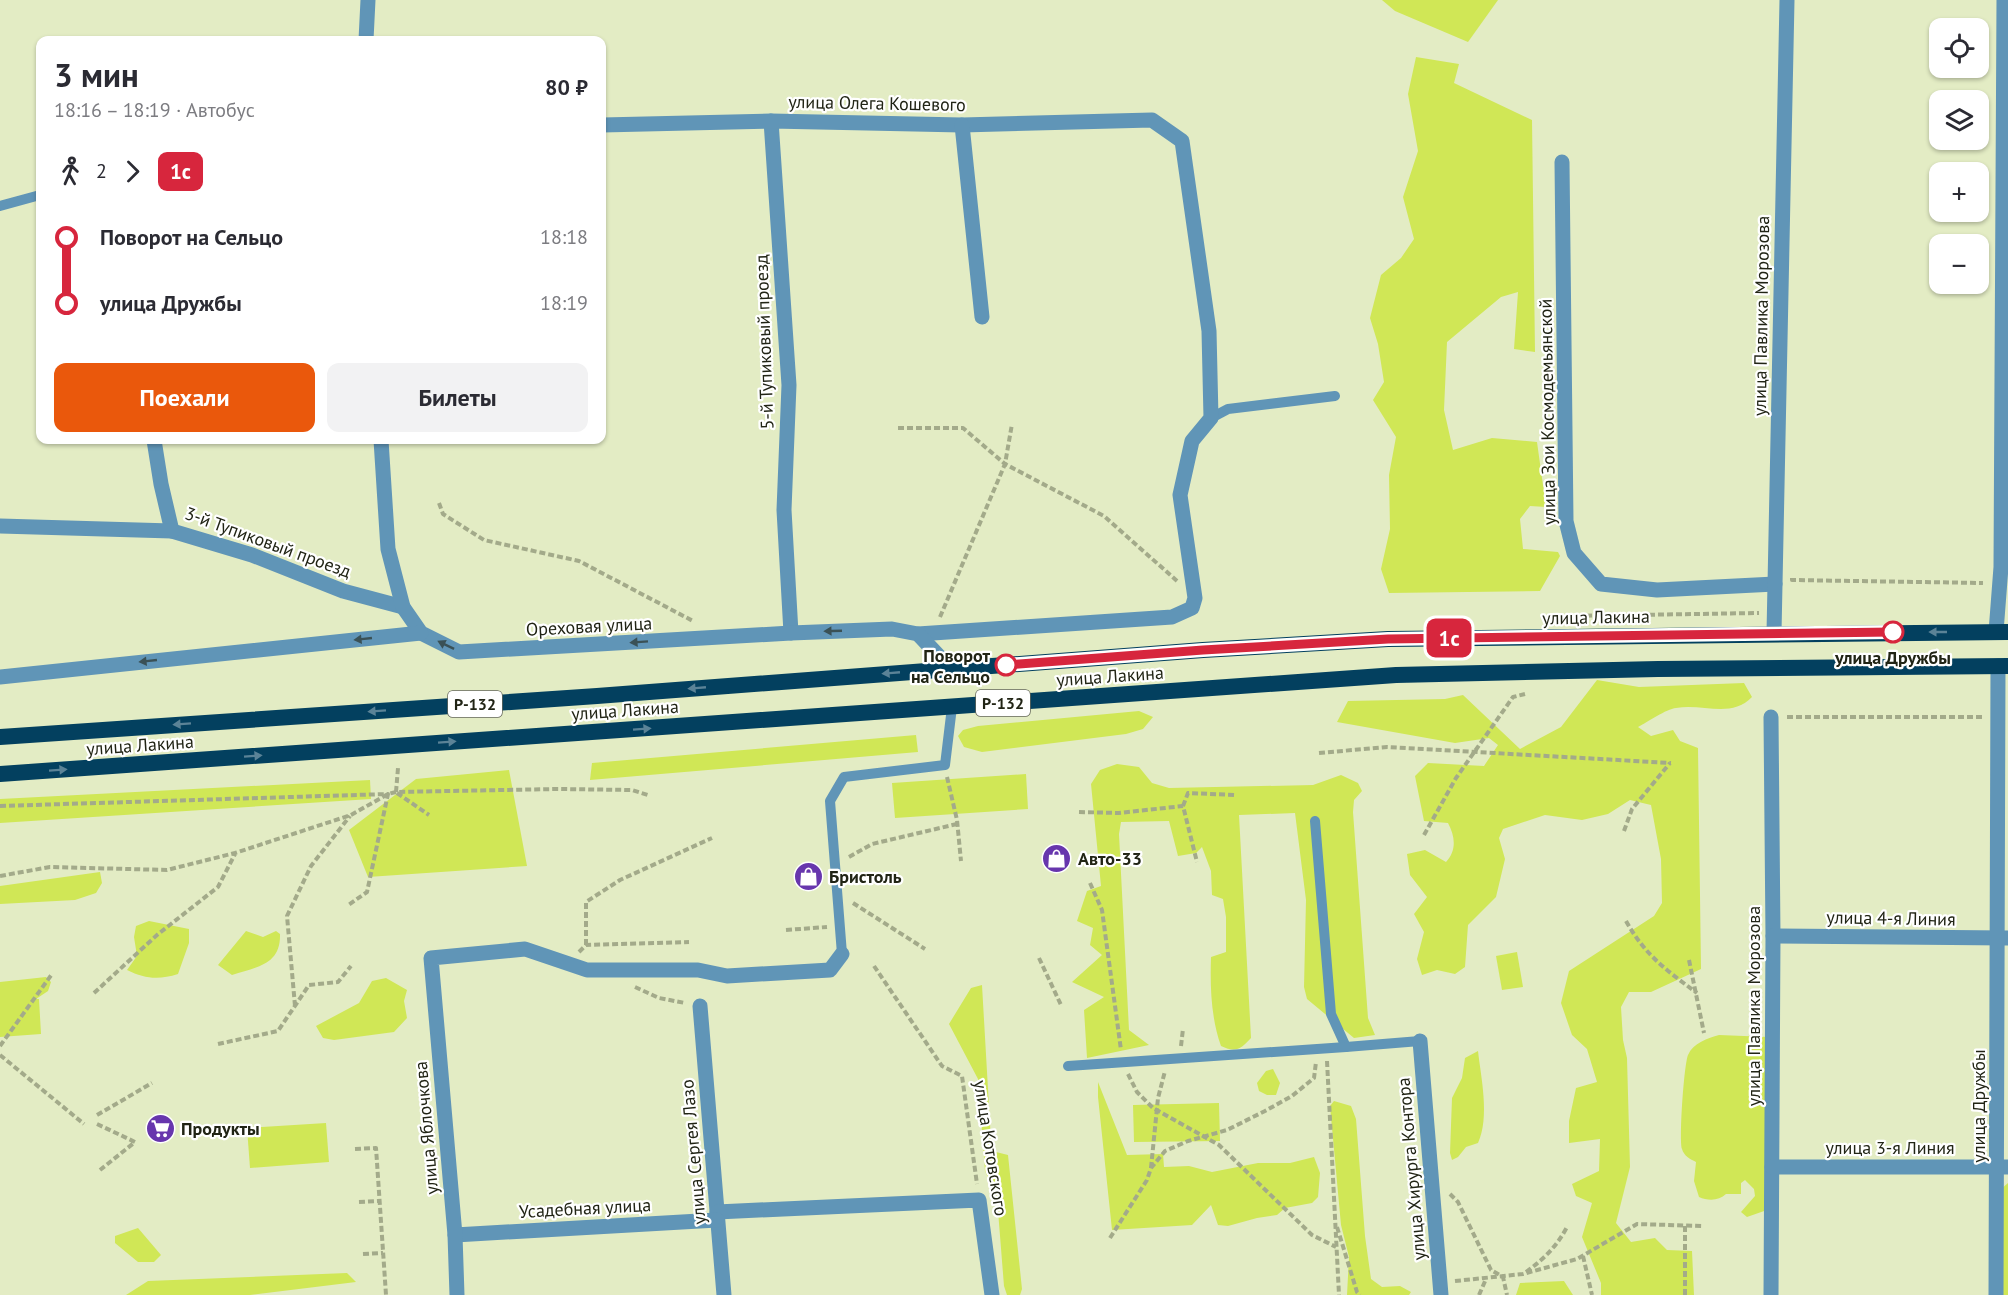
<!DOCTYPE html>
<html lang="ru">
<meta charset="utf-8">
<style>
:root{--surface:#fff;--page:#f2f2f3;--text:#2b2b33;--muted:#7c7c81;--accent:#ea580c}
body{margin:0;font-family:"PT Sans",sans-serif;background:var(--page);color:var(--text);height:100vh;display:flex;flex-direction:column;font-size:22px;white-space:nowrap}
*{box-sizing:border-box;margin:0}
p{font-size:20px;color:var(--muted)}
.icon{flex:none;width:33px;height:33px;fill:none;stroke:currentColor;stroke-width:2;stroke-linecap:round;stroke-linejoin:round}
.map{position:relative;flex:1;overflow:hidden}
.side{position:absolute;left:36px;top:36px;width:570px;height:408px;display:flex;flex-direction:column;background:var(--surface);border-radius:12px;box-shadow:0 2px 4px #0004}
.side>*{flex:none}
.badge{padding:0 12px;border-radius:9px;font-size:21px;line-height:39px}
.tools{position:absolute;left:1929px;top:18px;display:grid;gap:12px}
.tools a{display:grid;place-items:center;width:60px;height:60px;border-radius:12px;background:var(--surface);box-shadow:0 2px 4px #0004;font-size:30px}
.map>.badge{position:absolute;translate:-50% -50%;box-shadow:0 0 0 3px #fff}
.legs{display:flex;align-items:center;gap:9px;height:66px;padding:0 18px;font-size:20px}
.legs p{margin-inline-start:auto}
.overview{display:flex;align-items:center;justify-content:space-between;height:102px;padding:0 18px}
h1{font-size:33px;font-weight:700;line-height:45px}
.action{display:flex;gap:12px;margin-top:auto;padding:12px 18px}
.action a{flex:1;height:69px;border-radius:12px;background:var(--accent);color:#fff;font-size:24px;font-weight:700;line-height:69px;text-align:center}
.action a+a{background:var(--page);color:var(--text)}
ul{padding:0 18px;list-style:none}
li{display:flex;align-items:center;gap:21px;height:66px;font-size:22px}
li i{display:grid;place-items:center;width:9px;height:100%;margin:0 8px;background:currentColor}
li i::after{content:'';width:15px;height:15px;margin:-8px;border:4px solid;border-radius:50%;background:var(--surface)}
li p{margin-inline-start:auto}
li:first-child i{background:linear-gradient(#0000 50%,currentColor 0)}
li:last-child i{background:linear-gradient(currentColor 50%,#0000 0)}
.map>svg:first-child{display:block}
.green{fill:#d0e756}
.lines{fill:none;stroke-linecap:round;stroke-linejoin:round}
.path{stroke:#a3aa8a;stroke-width:4;stroke-dasharray:6 3;stroke-linecap:butt}
.service{stroke:#6095b7;stroke-width:10}
.minor{stroke:#6095b7;stroke-width:15}
.trunk{stroke:#03405f;stroke-width:16}
.oneway{fill:#3a5156}
.oneway2{fill:#5b8397}
.line-1-casing{stroke:#fff;stroke-width:14}
.line-1{stroke:#d7263d;stroke-width:9}
.stop-1-dot{fill:#fff;stroke:#d7263d;stroke-width:3}
.labels{text-anchor:middle;dominant-baseline:central;stroke-width:4.5;stroke-linejoin:round;paint-order:stroke}
.shield{fill:#fff;stroke:#64665b;stroke-width:1.5}
.shield-label{font-size:16px;font-weight:bold;fill:#212415}
.street-label{font-size:18px;fill:#212415;stroke:#fff}
.stop-label{font-size:18px;font-weight:bold;fill:#212415;stroke:#fff;text-anchor:end}
.poi-label{font-size:18px;font-weight:bold;fill:#212415;stroke:#fff;text-anchor:start}
</style>
<div class="map">
<svg width="2008" height="1295" viewBox="0 0 2008 1295">
<rect width="100%" height="100%" fill="#e3ecc4"/>
<g class="green">
<path d="M1382,0H1498L1468,42L1395,11Z"/>
<path d="M1416,57L1459,64L1454,83L1532,120L1535,352L1514,349L1518,292L1501,297L1447,342L1444,410L1453,450L1492,438L1537,442L1546,507L1530,506L1520,519L1523,549L1558,552L1560,556L1540,591L1389,593L1381,569L1390,529L1389,475L1396,437L1373,400L1384,382L1378,344L1370,318L1381,275L1401,258L1414,239L1403,197L1418,151L1408,94Z"/>
<path d="M1597,680L1639,687L1744,683L1752,697C1731,719 1703,703 1676,708C1666,709 1648,722 1638,727L1651,736L1673,730L1680,741L1698,748L1701,969L1651,992H1629L1621,1007L1623,1040L1627,1058L1630,1167L1616,1223L1631,1242L1655,1238L1667,1250L1692,1251L1694,1295H1601V1283L1582,1237L1592,1203L1576,1196L1572,1184L1599,1171L1600,1139L1569,1143V1121L1576,1088L1597,1082L1587,1049L1572,1035L1561,1003L1569,971L1654,916L1662,903L1661,859L1651,805L1630,800L1608,814L1582,820L1545,815L1503,829L1499,838L1505,859L1496,897L1468,925L1465,967L1455,974L1437,970L1422,975L1417,959L1424,932L1414,914L1427,897L1410,875L1407,854L1425,850L1446,862C1457,850 1455,836 1448,823L1424,821L1415,776L1428,763L1484,766L1498,745L1489,738L1455,743L1337,722L1348,701L1445,699L1463,695L1520,749L1561,727Z"/>
<path d="M1139,711L1153,717L1143,729L1126,734L982,752L964,747L958,736L963,730L978,726Z"/>
<path d="M916,735L918,752L590,780L592,763Z"/>
<path d="M1117,764L1139,767L1152,783L1169,788L1313,785L1341,775L1358,783L1362,791L1354,800L1353,812L1368,1018L1375,1035L1354,1038L1307,999L1304,987L1306,900L1295,813L1239,815L1251,1038C1241,1049 1236,1053 1221,1046C1211,1018 1210,987 1211,957L1226,952V917L1223,899L1212,895L1211,871L1202,847L1196,853L1178,856L1169,821L1121,822L1119,834L1129,1030L1149,1045L1087,1058L1084,1010L1104,997L1072,982L1102,955L1090,945L1093,928L1077,921L1087,891L1101,886L1091,784L1100,770Z"/>
<path d="M509,770L527,866L368,877L349,830L416,779Z"/>
<path d="M1026,774L1028,809L895,818L892,783Z"/>
<path d="M370,780L371,799L0,823V799Z"/>
<path d="M100,872L102,883L96,893L75,900L0,904V886Z"/>
<path d="M149,921L189,929V943L178,974C159,980 145,979 127,970L137,956L134,937L136,926Z"/>
<path d="M246,931L263,937L276,931L280,934C281,965 257,967 232,975L218,965Z"/>
<path d="M1517,952L1523,987L1502,990L1496,956Z"/>
<path d="M46,977L51,982L48,991L36,999H39L41,1034L0,1037V982Z"/>
<path d="M386,978L407,990L404,1001L407,1018L394,1032L334,1040L323,1038L316,1026L359,1003L372,981Z"/>
<path d="M982,985L991,1141L996,1152L1008,1155L1022,1289L1020,1295H1007L1004,1286L997,1198L985,1171L978,1079L949,1024L971,988Z"/>
<path d="M1719,1035L1769,1037L1767,1210L1747,1217L1741,1212L1755,1196L1754,1189L1745,1180L1741,1183V1194H1726C1719,1201 1708,1201 1699,1197L1694,1181L1696,1162C1690,1159 1684,1156 1682,1149C1679,1138 1684,1065 1688,1055C1693,1043 1708,1038 1719,1035Z"/>
<path d="M1478,1051C1481,1078 1490,1117 1478,1143L1466,1147L1458,1157L1452,1160L1450,1153L1452,1098L1462,1078L1465,1058Z"/>
<path d="M1273,1069L1280,1083L1276,1095H1267L1259,1091L1257,1083L1266,1071Z"/>
<path d="M1098,1082L1127,1155L1163,1154L1164,1167L1189,1166L1212,1172L1258,1163H1290L1314,1157L1320,1173L1318,1197L1312,1203L1285,1208L1277,1215L1257,1218L1228,1226L1218,1225L1211,1205L1192,1225L1112,1230L1098,1097Z"/>
<path d="M1334,1101L1351,1106L1356,1119L1365,1236L1371,1279L1382,1287L1400,1286L1411,1292L1409,1295H1347L1349,1257L1341,1225L1330,1106Z"/>
<path d="M1219,1103L1220,1141L1134,1142L1133,1105Z"/>
<path d="M326,1123L329,1162L250,1168L247,1128Z"/>
<path d="M2008,1183V1295H2000V1190Z"/>
<path d="M138,1228L161,1255L154,1262H138L115,1243V1236Z"/>
<path d="M347,1273L356,1282L250,1295H126L148,1281Z"/>
<path d="M1564,1281L1573,1295H1516L1520,1283Z"/>
</g>
<g class="lines">
<g class="path">
<path d="M898,428H963L1005,464L1104,516L1177,581"/>
<path d="M439,503L443,514L484,540L579,561L693,621"/>
<path d="M1792,578V580L1983,583"/>
<path d="M1568,616L1759,613"/>
<path d="M940,617L1005,464L1012,424"/>
<path d="M1787,717H1983"/>
<path d="M1319,753L1387,747L1671,763"/>
<path d="M947,777L957,820L961,861"/>
<path d="M396,792L398,768"/>
<path d="M397,793L429,815"/>
<path d="M0,806L388,794L367,892L347,906"/>
<path d="M1183,806L1188,793L1235,795"/>
<path d="M1079,812L1119,813L1183,806L1197,862"/>
<path d="M1624,831L1632,809L1670,763"/>
<path d="M1424,835L1456,778L1513,697L1525,694"/>
<path d="M849,857L872,844L957,824"/>
<path d="M0,876L50,867L167,870L235,853L351,815L388,794L396,792L558,789L632,790L648,795"/>
<path d="M1090,883L1102,910L1121,1050"/>
<path d="M853,903L925,949"/>
<path d="M1626,921C1645,955 1666,970 1697,993"/>
<path d="M786,930L827,927"/>
<path d="M586,945V902L620,880L712,838"/>
<path d="M579,952L586,945L689,942"/>
<path d="M1039,958L1061,1005"/>
<path d="M1689,960L1704,1033"/>
<path d="M874,966L942,1066L962,1076L977,1184"/>
<path d="M635,987L659,998L685,1003"/>
<path d="M94,993L157,935L218,887L235,854"/>
<path d="M295,1006L287,916L311,866L350,816"/>
<path d="M218,1044L278,1031L309,985L338,982L351,966"/>
<path d="M0,1046L52,974"/>
<path d="M1181,1046L1183,1029"/>
<path d="M0,1055L84,1124"/>
<path d="M1327,1061L1339,1295"/>
<path d="M1128,1074L1137,1092L1153,1108L1219,1145L1312,1235L1336,1247"/>
<path d="M97,1115L152,1083"/>
<path d="M97,1124L135,1142L100,1170"/>
<path d="M355,1149L376,1148L386,1295"/>
<path d="M1151,1168L1158,1098L1165,1071"/>
<path d="M1450,1194L1458,1202L1491,1270L1503,1277L1507,1295"/>
<path d="M359,1202L379,1201"/>
<path d="M1685,1226V1295"/>
<path d="M1337,1227L1357,1292L1360,1295"/>
<path d="M1110,1238L1147,1180L1151,1168L1165,1151L1188,1141L1227,1130L1265,1111L1292,1096L1314,1078L1316,1062"/>
<path d="M363,1254L383,1253"/>
<path d="M1583,1256L1592,1295"/>
<path d="M1526,1272C1544,1259 1557,1246 1567,1227"/>
<path d="M1455,1281L1523,1274L1577,1259L1637,1224L1702,1226"/>
<path d="M1479,1295L1486,1279"/>
</g>
<g class="service">
<path d="M0,206L40,195"/>
<path d="M1211,418L1228,409L1335,396"/>
<path d="M1315,821L1331,1014L1346,1047"/>
<path d="M842,954L830,801L844,777L945,765L952,707"/>
<path d="M1068,1066L1346,1047L1420,1041"/>
</g>
<g class="minor">
<path d="M366,40L368,0"/>
<path d="M771,121L789,385L784,510L791,633"/>
<path d="M602,125L771,121L962,125L1152,120L1182,141L1209,331L1211,418L1192,441L1180,495L1195,598L1192,608L1172,617L918,634"/>
<path d="M962,125L982,317"/>
<path d="M1562,162L1566,521L1574,553L1601,584L1657,590L1775,584"/>
<path d="M154,440L161,484L172,531L252,555L343,591L403,607"/>
<path d="M381,440L388,549L403,607L421,633L459,652L791,633L892,629L918,634L950,668"/>
<path d="M0,526L172,531"/>
<path d="M1996,632L2001,567L2004,0"/>
<path d="M1774,633L1787,0"/>
<path d="M0,677L421,633"/>
<path d="M1771,717L1773,936L1771,1295"/>
<path d="M1773,936L2008,938"/>
<path d="M700,1006L724,1295"/>
<path d="M1420,1041L1441,1295"/>
<path d="M1772,1167H2008"/>
<path d="M717,1212L979,1200L992,1295"/>
<path d="M455,1235L717,1220"/>
<path d="M457,1295L455,1235L431,958L525,949L587,970H698L727,976L830,970L842,954"/>
<path d="M1996,1295L1998,666"/>
</g>
<g class="trunk">
<path d="M0,737L597,696L1203,650L1388,639L2008,632"/>
<path d="M0,774L1396,675L1658,669L2008,666"/>
</g>
</g>
<defs><path id="oneway-solid" d="M-6-.8H1V-3.2L6.5 0L1 3.2V.8H-6Z" transform="scale(1.5)"/></defs>
<g class="oneway">
<use href="#oneway-solid" transform="translate(833 631) rotate(178)"/>
<use href="#oneway-solid" transform="translate(363 639) rotate(174)"/>
<use href="#oneway-solid" transform="translate(639 642) rotate(176)"/>
<use href="#oneway-solid" transform="translate(446 645) rotate(-154)"/>
<use href="#oneway-solid" transform="translate(148 661) rotate(174)"/>
</g>
<g class="oneway2">
<use href="#oneway-solid" transform="translate(1938 632) rotate(180)"/>
<use href="#oneway-solid" transform="translate(891 673) rotate(175)"/>
<use href="#oneway-solid" transform="translate(697 688) rotate(175)"/>
<use href="#oneway-solid" transform="translate(377 711) rotate(176)"/>
<use href="#oneway-solid" transform="translate(182 724) rotate(176)"/>
<use href="#oneway-solid" transform="translate(642 729) rotate(-4)"/>
<use href="#oneway-solid" transform="translate(447 742) rotate(-4)"/>
<use href="#oneway-solid" transform="translate(253 756) rotate(-4)"/>
<use href="#oneway-solid" transform="translate(58 770) rotate(-4)"/>
</g>
<g class="lines">
<defs>
<path id="line-1" d="M1006,665L1203,650L1388,639L1893,632"/>
</defs>
<use href="#line-1" class="line-1-casing"/>
<use href="#line-1" class="line-1"/>
</g>
<defs>
<symbol id="shop-disc" viewBox="-11 -11 22 22"><circle r="9.5" fill="#6736ad" stroke="#fff"/><path d="M-5-2.5h2.3a2.7 3.5 0 0 1 5.4 0H5L5.5 6h-11ZM-1.5-2.5h3a1.5 2.3 0 0 0-3 0Z" fill="#fff"/></symbol>
<symbol id="supermarket-disc" viewBox="-11 -11 22 22"><circle r="9.5" fill="#6736ad" stroke="#fff"/><path d="M-6-5.5h2.5l.6 2H6L4.5 2H-2.5L-4.4-4H-6ZM-1.5 3.2a1.3 1.3 0 1 0 .1 0ZM3 3.2a1.3 1.3 0 1 0 .1 0Z" fill="#fff"/></symbol>
</defs>
<g fill-rule="evenodd">
<use href="#shop-disc" x="1040" y="842" width="33" height="33"/>
<use href="#shop-disc" x="792" y="860" width="33" height="33"/>
<use href="#supermarket-disc" x="144" y="1112" width="33" height="33"/>
</g>
<g class="stop-1-dot">
<circle cx="1893" cy="632" r="10"/>
<circle cx="1006" cy="665" r="10"/>
</g>
<g class="labels">
<g class="shield">
<rect x="976" y="690" width="54" height="26" rx="4.5"/>
<rect x="448" y="691" width="54" height="26" rx="4.5"/>
</g>
<g class="shield-label">
<text x="1003" y="703">Р-132</text>
<text x="475" y="704">Р-132</text>
</g>
<g class="street-label">
<text transform="translate(877 103) rotate(1)">улица Олега Кошевого</text>
<text transform="translate(1761 316) rotate(-89)">улица Павлика Морозова</text>
<text transform="translate(764 342) rotate(-92)">5-й Тупиковый проезд</text>
<text transform="translate(1547 412) rotate(-91)">улица Зои Космодемьянской</text>
<text transform="translate(268 542) rotate(20)">3-й Тупиковый проезд</text>
<text transform="translate(1596 617) rotate(-1)">улица Лакина</text>
<text transform="translate(589 626) rotate(-3)">Ореховая улица</text>
<text transform="translate(1110 676) rotate(-4)">улица Лакина</text>
<text transform="translate(625 710) rotate(-4)">улица Лакина</text>
<text transform="translate(140 745) rotate(-4)">улица Лакина</text>
<text transform="translate(1891 918) rotate(1)">улица 4-я Линия</text>
<text transform="translate(1753 1006) rotate(-90)">улица Павлика Морозова</text>
<text transform="translate(1978 1106) rotate(-90)">улица Дружбы</text>
<text transform="translate(426 1128) rotate(-95)">улица Яблочкова</text>
<text x="1890" y="1147">улица 3-я Линия</text>
<text transform="translate(991 1148) rotate(81)">улица Котовского</text>
<text transform="translate(693 1152) rotate(-95)">улица Сергея Лазо</text>
<text transform="translate(1411 1169) rotate(-95)">улица Хирурга Контора</text>
<text transform="translate(585 1208) rotate(-3)">Усадебная улица</text>
</g>
<g class="stop-label">
<text x="990" y="655">Поворот<tspan x="990" dy="21">на Сельцо</tspan></text>
<text x="1893" y="657" text-anchor="middle">улица Дружбы</text>
</g>
<g class="poi-label">
<text x="1078" y="858">Авто-33</text>
<text x="829" y="876">Бристоль</text>
<text x="181" y="1128">Продукты</text>
</g>
</g>
</svg>
<div class="tools">
<a><svg class="icon" aria-label="locate" viewBox="0 0 24 24"><circle cx="12" cy="12" r="6"/><path d="M12 2v4M12 18v4M2 12h4M18 12h4"/></svg></a>
<a><svg class="icon" aria-label="layers" viewBox="0 0 24 24"><path d="M12 4l9 5-9 5-9-5zM3 14l9 5 9-5"/></svg></a>
<a>+</a>
<a>−</a>
</div>
<b class="badge" style="left:1449px;top:638px;background:#d7263d;color:#fff">1с</b>
<section class="side">
<div class="overview"><div><h1>3 мин</h1><p>18:16 – 18:19 · Автобус</p></div><b>80 ₽</b></div>
<div class="legs"><svg class="icon" aria-label="walk" viewBox="0 0 24 24"><circle cx="13" cy="4" r="2"/><path d="M13 8l-2 6 4 7M11 14l-3 7M7 12l3-4h3l4 4"/></svg>2<svg class="icon" aria-label="forward" viewBox="0 0 24 24"><path d="M9 5l7 7-7 7"/></svg><b class="badge" style="background:#d7263d;color:#fff">1с</b></div>
<ul>
<li><i style="color:#d7263d"></i><b>Поворот на Сельцо</b><p>18:18</p></li>
<li><i style="color:#d7263d"></i><b>улица Дружбы</b><p>18:19</p></li>
</ul>
<div class="action"><a>Поехали</a><a>Билеты</a></div>
</section>
</div>
